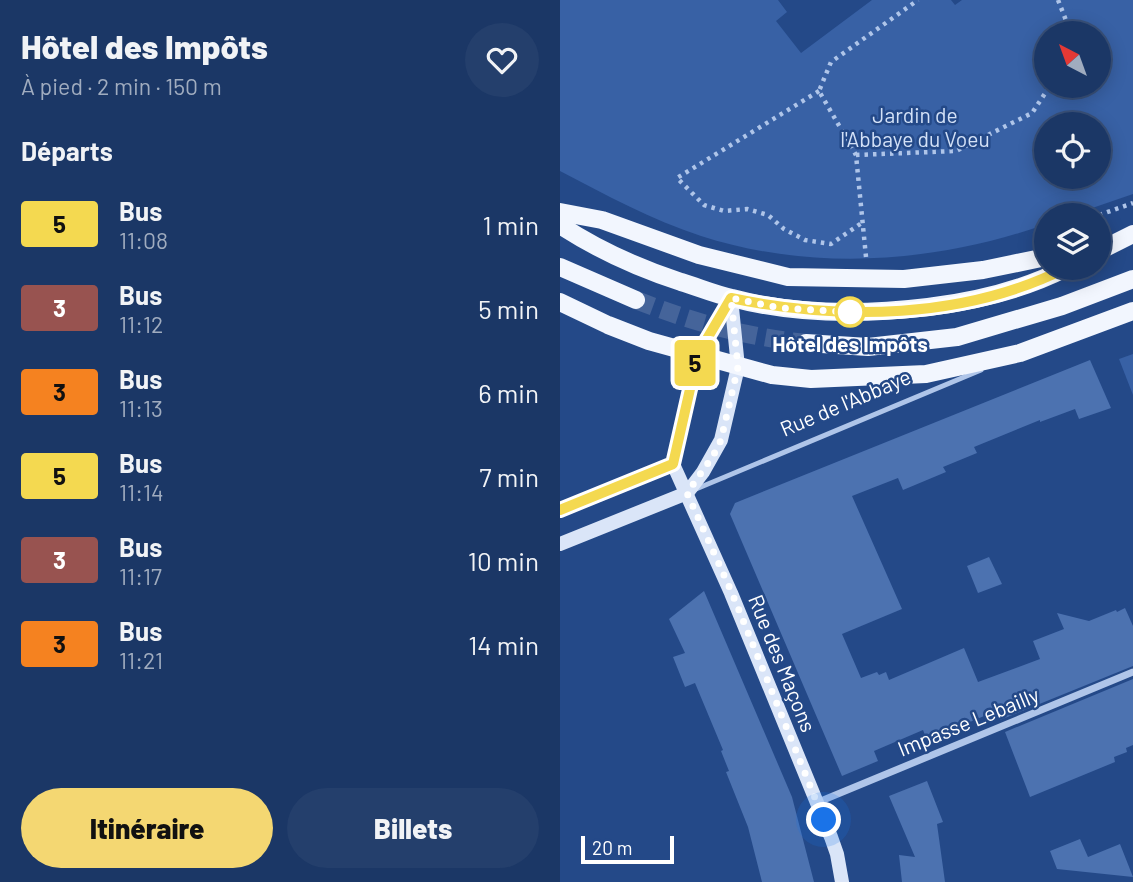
<!DOCTYPE html>
<html lang="fr">
<meta charset="utf-8">
<style>
:root{--surface:#1b3766;--page:#243f6c;--text:#f1f3f6;--muted:#a0acbf;--line:#39517a;--accent:#f4d772}
body{margin:0;font-family:Barlow,sans-serif;background:var(--page);color:var(--text);height:100vh;display:flex;flex-direction:column;font-size:26px;white-space:nowrap}
*{box-sizing:border-box;margin:0}
p{font-size:23px;color:var(--muted)}
.icon{flex:none;width:38px;height:38px;fill:none;stroke:currentColor;stroke-width:2;stroke-linecap:round;stroke-linejoin:round}
.map{position:relative;flex:1;overflow:hidden}
.side{display:flex;flex-direction:column;background:var(--surface);width:560px}
.side>*{flex:none}
.badge{padding:0 14px;border-radius:5px;font-size:24px;line-height:46px}
.needle{width:46px;rotate:319deg}
.tools{position:absolute;left:474px;top:21px;display:grid;gap:14px}
.tools a{display:grid;place-items:center;width:77px;height:77px;border-radius:50%;background:var(--surface);box-shadow:0 4px 18px #0003,0 0 0 2px var(--line);font-size:35px}
.scale{position:absolute;left:21px;bottom:18px;width:93px;box-sizing:border-box;padding-left:7px;border:4px solid #fff;border-top:0;font-size:19px;line-height:24px;white-space:nowrap;color:#fff;-webkit-text-stroke:5px #244988;paint-order:stroke}
.you{position:absolute;width:35px;height:35px;margin:-18px;border:5px solid #fff;border-radius:50%;background:#1a73e8;box-shadow:0 0 0 10px #1a73e833}
.map>.badge{position:absolute;translate:-50% -50%;box-shadow:0 0 0 4px #fff}
h2{padding:0 21px;font-size:26px;line-height:63px}
.round{display:grid;place-items:center;flex:none;width:74px;height:74px;border-radius:37px;background:var(--page)}
.headline{display:flex;align-items:center;justify-content:space-between;height:119px;padding:0 21px}
h1{font-size:33px;font-weight:800;line-height:52px}
.action{display:flex;gap:14px;margin-top:auto;padding:14px 21px}
.action a{flex:1;height:80px;border-radius:42px;background:var(--accent);color:#111;font-size:28px;font-weight:800;line-height:80px;text-align:center}
.action a+a{background:var(--page);color:var(--text)}
ul{padding:0;list-style:none}
li{display:flex;align-items:center;gap:21px;height:84px;padding:0 21px}
li div{flex:1}
li b{display:block;font-size:26px}
li em{font-style:normal}
li .badge{min-width:77px;font-weight:700;text-align:center}
main{display:flex;flex:1;min-height:0}
.map>svg:first-child{display:block}
.green{fill:#3861a5;fill-rule:evenodd}
.building{fill:#4c72b0}
.lines{fill:none;stroke-linecap:round;stroke-linejoin:round}
.primary-tunnel{stroke:#45649a;stroke-width:18;stroke-dasharray:18 9;stroke-linecap:butt}
.path{stroke:#afc5e9;stroke-width:4.5;stroke-dasharray:3.5 5;stroke-linecap:butt}
.service{stroke:#afc5e9;stroke-width:5}
.minor{stroke:#afc5e9;stroke-width:7}
.secondary{stroke:#dae5f8;stroke-width:14}
.primary{stroke:#f2f6fe;stroke-width:18}
.line-casing{stroke:#fff;stroke-width:16}
.line{stroke:#f4d950;stroke-width:10}
.walk{stroke:#fff;stroke-width:7;stroke-dasharray:0 12.6}
.stop-dot{fill:#fff;stroke:#f4d950;stroke-width:3.5}
.labels{text-anchor:middle;dominant-baseline:central;stroke-width:5;stroke-linejoin:round;paint-order:stroke}
.park-label{font-size:21px;fill:#d3e1f7;stroke:#244988}
.stop-label{font-size:21px;font-weight:bold;fill:#fff;stroke:#244988}
.street-label{font-size:21px;fill:#fff;stroke:#244988}
</style>
<main>
<section class="side">
<div class="headline"><div><h1>Hôtel des Impôts</h1><p>À pied · 2 min · 150 m</p></div><a class="round"><svg class="icon" aria-label="heart" viewBox="0 0 24 24"><path d="M12 20l-8-8c-3-5 5-10 8-4 3-6 11-1 8 4z"/></svg></a></div>
<h2>Départs</h2>
<ul>
<li><span class="badge" style="background:#f4d950;color:#111">5</span><div><b>Bus</b><p>11:08</p></div><em>1 min</em></li>
<li><span class="badge" style="background:#985350;color:#fff">3</span><div><b>Bus</b><p>11:12</p></div><em>5 min</em></li>
<li><span class="badge" style="background:#f58220;color:#111">3</span><div><b>Bus</b><p>11:13</p></div><em>6 min</em></li>
<li><span class="badge" style="background:#f4d950;color:#111">5</span><div><b>Bus</b><p>11:14</p></div><em>7 min</em></li>
<li><span class="badge" style="background:#985350;color:#fff">3</span><div><b>Bus</b><p>11:17</p></div><em>10 min</em></li>
<li><span class="badge" style="background:#f58220;color:#111">3</span><div><b>Bus</b><p>11:21</p></div><em>14 min</em></li>
</ul>
<div class="action"><a>Itinéraire</a><a>Billets</a></div>
</section>
<div class="map">
<svg width="573" height="882" viewBox="0 0 573 882">
<rect width="100%" height="100%" fill="#244988"/>
<g class="green">
<path d="M0,0H218L227,12L216,21L241,53L312,0H391L395,5L402,0H573V194L512,215H486V224C378,263 252,272 141,236C92,220 46,195 0,171ZM539,33V86H486V33ZM539,124V177H486V124Z"/>
<path d="M573,354V395L559,359Z"/>
</g>
<g class="building">
<path d="M530,360L551,408L519,419L515,409L480,422V420L414,447L417,453L383,467L386,472L343,490L338,478L292,496L342,609L282,634L301,678L317,672L319,675L326,672L329,680L404,648L418,682L480,659L473,641L504,629L497,613L529,621L556,610L557,612L565,608L573,626V666L440,720L436,711L367,740L363,730L314,751L318,761L282,776L170,514L175,503Z"/>
<path d="M429,557L442,584L418,593L407,566Z"/>
<path d="M144,591L232,797L254,882H202L188,827L166,772L169,771L161,751L163,750L135,683L125,687L113,657L125,653L109,619Z"/>
<path d="M573,679V745L566,748L567,752L554,757L555,762L470,797L445,732Z"/>
<path d="M367,781L383,822L377,824L385,882H342L339,855L355,857L329,796Z"/>
<path d="M520,839L528,857L560,844L573,877L497,869L490,851Z"/>
</g>
<g class="lines">
<path class="primary-tunnel" d="M76,300C132,322 186,337 246,343"/>
<g class="path">
<path d="M498,0L511,33"/>
<path d="M259,91L117,178L144,205L164,211L187,209L208,215L224,229L245,240L271,244L303,222"/>
<path d="M296,155L396,151L472,113L490,86"/>
<path d="M539,215L573,203"/>
<path d="M306,257L296,155L259,91L271,62L358,0"/>
</g>
<path class="service" d="M136,489L421,370"/>
<path class="minor" d="M256,803L573,672"/>
<g class="secondary">
<path d="M113,464L171,593L271,837L277,854L282,882"/>
<path d="M113,464L138,354L171,298"/>
<path d="M0,510L113,464"/>
<path d="M0,544L127,493L143,472L161,440L178,367L171,298"/>
</g>
<g class="primary">
<path d="M0,212L42,220L139,255L228,277L344,279L423,270L486,257"/>
<path d="M0,225C38,250 78,268 121,282C138,287 154,294 172,298C236,315 302,315 368,307C416,301 463,290 506,268"/>
<path d="M539,251L573,234"/>
<path d="M0,267L76,300"/>
<path d="M0,302L48,325L89,341L212,375L251,379L366,374L460,353L573,311"/>
<path d="M246,343L308,347L397,337L502,306L573,279"/>
</g>
</g>
<g class="lines">
<defs>
<path id="line" d="M0,510L113,464L138,354L171,298C280,321 405,319 506,268"/>
</defs>
<use href="#line" class="line-casing"/>
<use href="#line" class="line"/>
<path class="walk" d="M264,820L172,593L127,493L153,456L161,440L178,367L171,298L220,308L290,312"/>
</g>
<circle class="stop-dot" cx="290" cy="312" r="14"/>
<g class="labels">
<g class="park-label">
<text x="355" y="114">Jardin de<tspan x="355" dy="24">l'Abbaye du Voeu</tspan></text>
</g>
<g class="stop-label">
<text x="290" y="343">Hôtel des Impôts</text>
</g>
<g class="street-label">
<text transform="translate(285 402) rotate(-23)">Rue de l'Abbaye</text>
<text transform="translate(223 663) rotate(68)">Rue des Maçons</text>
<text transform="translate(408 721) rotate(-22)">Impasse Lebailly</text>
</g>
</g>
</svg>
<div class="tools">
<a><svg class="needle" viewBox="-14 -14 28 28"><path d="M0-13l5 13h-10z" fill="#e53935"/><path d="M0 13l5-13h-10z" fill="#a0acbf"/></svg></a>
<a><svg class="icon" aria-label="locate" viewBox="0 0 24 24"><circle cx="12" cy="12" r="6"/><path d="M12 2v4M12 18v4M2 12h4M18 12h4"/></svg></a>
<a><svg class="icon" aria-label="layers" viewBox="0 0 24 24"><path d="M12 4l9 5-9 5-9-5zM3 14l9 5 9-5"/></svg></a>
</div>
<div class="scale">20 m</div>
<div class="you" style="left:264px;top:820px"></div>
<b class="badge" style="left:135px;top:363px;background:#f4d950;color:#111">5</b>
</div>
</main>
